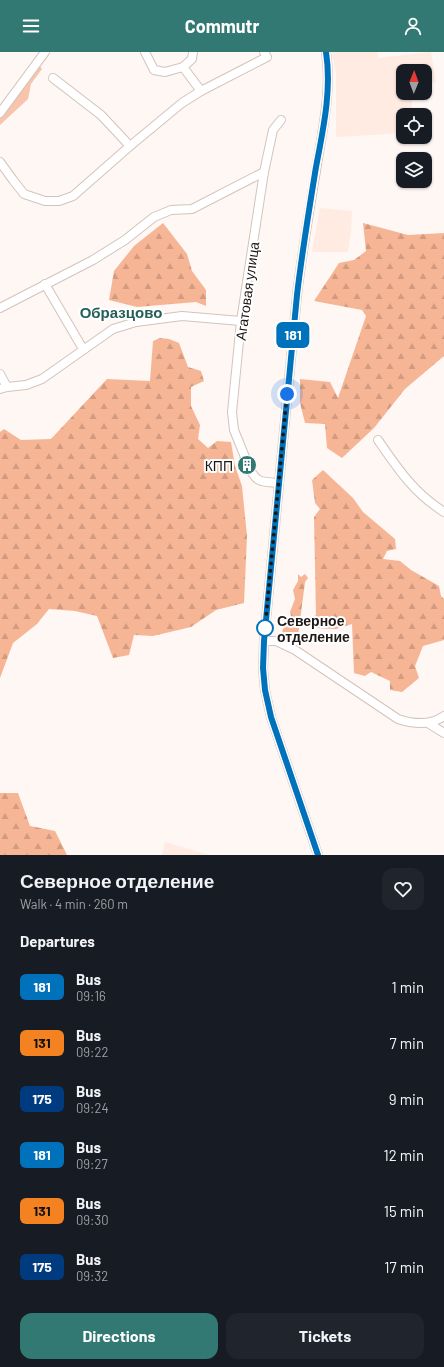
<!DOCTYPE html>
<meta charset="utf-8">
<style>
:root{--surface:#171b24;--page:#20242c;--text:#f1f3f6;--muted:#9ea1a6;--accent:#317972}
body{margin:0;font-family:Barlow,sans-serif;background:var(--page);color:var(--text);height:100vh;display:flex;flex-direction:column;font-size:15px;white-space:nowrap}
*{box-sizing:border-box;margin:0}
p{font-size:13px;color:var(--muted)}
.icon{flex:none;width:22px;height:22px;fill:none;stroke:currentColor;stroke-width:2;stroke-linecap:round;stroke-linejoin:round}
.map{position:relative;height:803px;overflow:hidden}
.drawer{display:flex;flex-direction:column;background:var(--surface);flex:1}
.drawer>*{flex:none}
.badge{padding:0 8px;border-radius:6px;font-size:14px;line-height:26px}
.needle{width:26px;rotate:1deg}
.buttons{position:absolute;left:396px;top:12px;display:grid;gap:8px}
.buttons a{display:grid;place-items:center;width:36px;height:36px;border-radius:8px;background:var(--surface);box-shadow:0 1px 3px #0004;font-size:20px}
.you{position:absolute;width:20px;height:20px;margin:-10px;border:3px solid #fff;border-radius:50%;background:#1a73e8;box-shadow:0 0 0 6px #1a73e833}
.map>.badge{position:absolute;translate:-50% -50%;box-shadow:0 0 0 2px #fff}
h2{padding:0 20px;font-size:15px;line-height:36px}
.round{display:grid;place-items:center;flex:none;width:42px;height:42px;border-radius:12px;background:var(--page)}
.summary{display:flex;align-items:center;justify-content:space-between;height:68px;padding:0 20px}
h1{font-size:19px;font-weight:700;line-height:30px}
.cta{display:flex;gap:8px;margin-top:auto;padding:8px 20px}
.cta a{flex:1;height:46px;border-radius:12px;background:var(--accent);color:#fff;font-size:16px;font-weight:700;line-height:46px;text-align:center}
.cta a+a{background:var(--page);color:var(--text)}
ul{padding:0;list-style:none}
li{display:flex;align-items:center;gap:12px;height:56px;padding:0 20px}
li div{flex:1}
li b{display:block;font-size:15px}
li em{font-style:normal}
li .badge{min-width:44px;font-weight:700;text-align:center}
header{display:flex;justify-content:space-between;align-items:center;height:52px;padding:0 20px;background:var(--accent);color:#fff;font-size:18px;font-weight:700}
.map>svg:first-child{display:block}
.built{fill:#ffebe1}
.green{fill:#f8c4ab}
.forest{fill:url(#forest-firs)}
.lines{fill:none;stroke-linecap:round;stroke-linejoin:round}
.minor-casing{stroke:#d4c3bc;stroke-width:10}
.minor{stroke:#fff;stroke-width:8}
.line-casing{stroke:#fff;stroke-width:9}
.line{stroke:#0072bc;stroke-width:6}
.walk{stroke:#1e1815;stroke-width:4;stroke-dasharray:0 7.2}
.stop-dot{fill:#fff;stroke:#0072bc;stroke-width:2}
.labels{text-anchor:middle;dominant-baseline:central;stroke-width:4;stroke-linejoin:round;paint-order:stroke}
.street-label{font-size:14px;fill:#1e1815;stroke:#fff}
.poi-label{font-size:14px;fill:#1e1815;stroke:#fff;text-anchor:end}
.stop-label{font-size:14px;font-weight:bold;fill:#1e1815;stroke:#fff;text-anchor:start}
.neighbourhood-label{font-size:15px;font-weight:bold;fill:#255e58;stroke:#fff}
</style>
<header><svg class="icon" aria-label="menu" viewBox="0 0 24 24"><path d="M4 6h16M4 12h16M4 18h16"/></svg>Commutr<svg class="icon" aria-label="person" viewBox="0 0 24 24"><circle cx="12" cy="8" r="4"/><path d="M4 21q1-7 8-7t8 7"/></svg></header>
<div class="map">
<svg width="444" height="803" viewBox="0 0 444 803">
<defs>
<pattern id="forest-firs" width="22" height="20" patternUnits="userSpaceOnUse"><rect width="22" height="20" fill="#f6b595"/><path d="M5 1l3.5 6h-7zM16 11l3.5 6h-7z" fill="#d29b80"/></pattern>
</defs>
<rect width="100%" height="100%" fill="#fef7f4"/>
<g class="built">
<path d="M332,0H377L379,6L431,0L436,30L425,33V19H403V41H412V63H403V81L336,85V21Z"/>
<path d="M320,156L352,159L351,180L348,200H312Z"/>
<path d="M165,790L209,803H162Z"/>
</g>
<path class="green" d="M39,13L42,17L31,32L28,47L0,73V66Z"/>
<g class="forest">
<path d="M163,171L187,202L192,219L206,238V254L196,250L137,255L109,248L114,219L134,194Z"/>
<path d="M363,171L408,183L444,181V304L405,337L374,376L342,406L327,396L325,372L305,371L300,351V327L330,330L338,346L366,264L362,258L314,249L339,211L354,208L366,199Z"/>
<path d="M160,286L169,287L179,291L188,315L201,319L204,329L191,335V354L200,373L198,387L208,396L217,389L231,390L235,414L242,434L247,484L244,551L216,558L191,575L153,584L134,583L129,603L113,606L97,564L75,559L49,557L37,572L13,591L0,626V380L4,377L21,388L51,387L107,327L150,329L153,289Z"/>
<path d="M323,418L353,446L363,460L395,487L396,497L387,499L383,507L400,509L411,518L439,534L441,544L444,547V588L423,594L415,614L419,626L402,640L390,638V629L371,620L365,624L354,621L352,572L336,577L318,576L310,567L316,563L314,465L320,457L315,451L312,428Z"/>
<path d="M298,522L301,525L305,522L308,526L305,530L298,584L296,588H291L282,579L291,564L290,560L295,547L293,538L298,529Z"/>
<path d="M0,741H18L30,774L55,779L67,803H0Z"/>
</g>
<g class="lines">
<defs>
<g id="minor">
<path d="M145,0L154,18L165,20L183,15"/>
<path d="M193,0L192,7L183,15L201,39"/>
<path d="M53,26L101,63L130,94"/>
<path d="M0,61L45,0"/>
<path d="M0,110L13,128L24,142L45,149H59L73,144L130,94L182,51L201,39L267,5L264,0"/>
<path d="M45,232L83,297"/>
<path d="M0,256L93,208L125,188L154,165L171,158L192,157L264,120"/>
<path d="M0,322L7,335"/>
<path d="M0,337L7,335L26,333L42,327L113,277L136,270L182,264L241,269"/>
<path d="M378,388C398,417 414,441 444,460"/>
<path d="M247,410L234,378L232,360L241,269L264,120L273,78L281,68"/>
<path d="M249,415C256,431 262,430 279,431"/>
<path d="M264,589H276L295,598L398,667C413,672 430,674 444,664"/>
<path d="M428,671L444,681"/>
<path d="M318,803L271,665L265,638L263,617L264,589L297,243C302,201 309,160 316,119C322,80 332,39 326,0"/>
</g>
</defs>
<use href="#minor" class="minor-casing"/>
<use href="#minor" class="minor"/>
</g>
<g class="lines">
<defs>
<path id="line" d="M318,803L271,665L265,638L263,616L264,589L297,243C302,200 309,158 316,115C323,78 332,38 326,0"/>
</defs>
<use href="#line" class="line-casing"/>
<use href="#line" class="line"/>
<path class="walk" d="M265,576L287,342"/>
</g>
<defs>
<symbol id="building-disc" viewBox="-11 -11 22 22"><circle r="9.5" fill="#317972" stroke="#fff"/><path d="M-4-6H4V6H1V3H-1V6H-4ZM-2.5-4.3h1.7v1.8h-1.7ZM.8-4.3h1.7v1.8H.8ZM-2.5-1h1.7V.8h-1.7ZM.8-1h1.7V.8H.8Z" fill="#fff"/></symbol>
</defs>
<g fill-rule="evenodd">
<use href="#building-disc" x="236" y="402" width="22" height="22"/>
</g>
<circle class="stop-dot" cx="265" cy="576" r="8"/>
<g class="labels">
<g class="street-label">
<text transform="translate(247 239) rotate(-82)">Агатовая улица</text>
</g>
<g class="poi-label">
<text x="233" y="413">КПП</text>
</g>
<g class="stop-label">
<text x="277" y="568">Северное<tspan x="277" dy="16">отделение</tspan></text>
</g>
<g class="neighbourhood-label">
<text x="121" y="260">Образцово</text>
</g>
</g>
</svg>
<div class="buttons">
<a><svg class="needle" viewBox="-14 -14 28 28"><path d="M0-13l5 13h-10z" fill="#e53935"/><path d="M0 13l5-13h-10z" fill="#9ea1a6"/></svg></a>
<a><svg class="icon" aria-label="locate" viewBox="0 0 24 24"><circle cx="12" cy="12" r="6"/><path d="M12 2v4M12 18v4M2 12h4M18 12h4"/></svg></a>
<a><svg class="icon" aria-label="layers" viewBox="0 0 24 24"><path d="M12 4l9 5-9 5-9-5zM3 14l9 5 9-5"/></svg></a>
</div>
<div class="you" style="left:287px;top:342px"></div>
<b class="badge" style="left:293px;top:283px;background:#0072bc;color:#fff">181</b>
</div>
<section class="drawer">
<div class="summary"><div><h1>Северное отделение</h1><p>Walk · 4 min · 260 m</p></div><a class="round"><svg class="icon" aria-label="heart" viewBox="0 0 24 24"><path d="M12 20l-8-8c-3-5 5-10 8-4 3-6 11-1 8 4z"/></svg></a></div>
<h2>Departures</h2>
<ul>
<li><span class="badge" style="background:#0072bc;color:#fff">181</span><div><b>Bus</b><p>09:16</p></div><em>1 min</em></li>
<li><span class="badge" style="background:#f58220;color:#111">131</span><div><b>Bus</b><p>09:22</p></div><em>7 min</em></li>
<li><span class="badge" style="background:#003b80;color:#fff">175</span><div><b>Bus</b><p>09:24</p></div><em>9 min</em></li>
<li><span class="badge" style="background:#0072bc;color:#fff">181</span><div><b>Bus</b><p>09:27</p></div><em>12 min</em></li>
<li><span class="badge" style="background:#f58220;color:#111">131</span><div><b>Bus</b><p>09:30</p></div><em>15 min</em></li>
<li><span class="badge" style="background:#003b80;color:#fff">175</span><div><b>Bus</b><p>09:32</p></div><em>17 min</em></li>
</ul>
<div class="cta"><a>Directions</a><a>Tickets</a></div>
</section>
